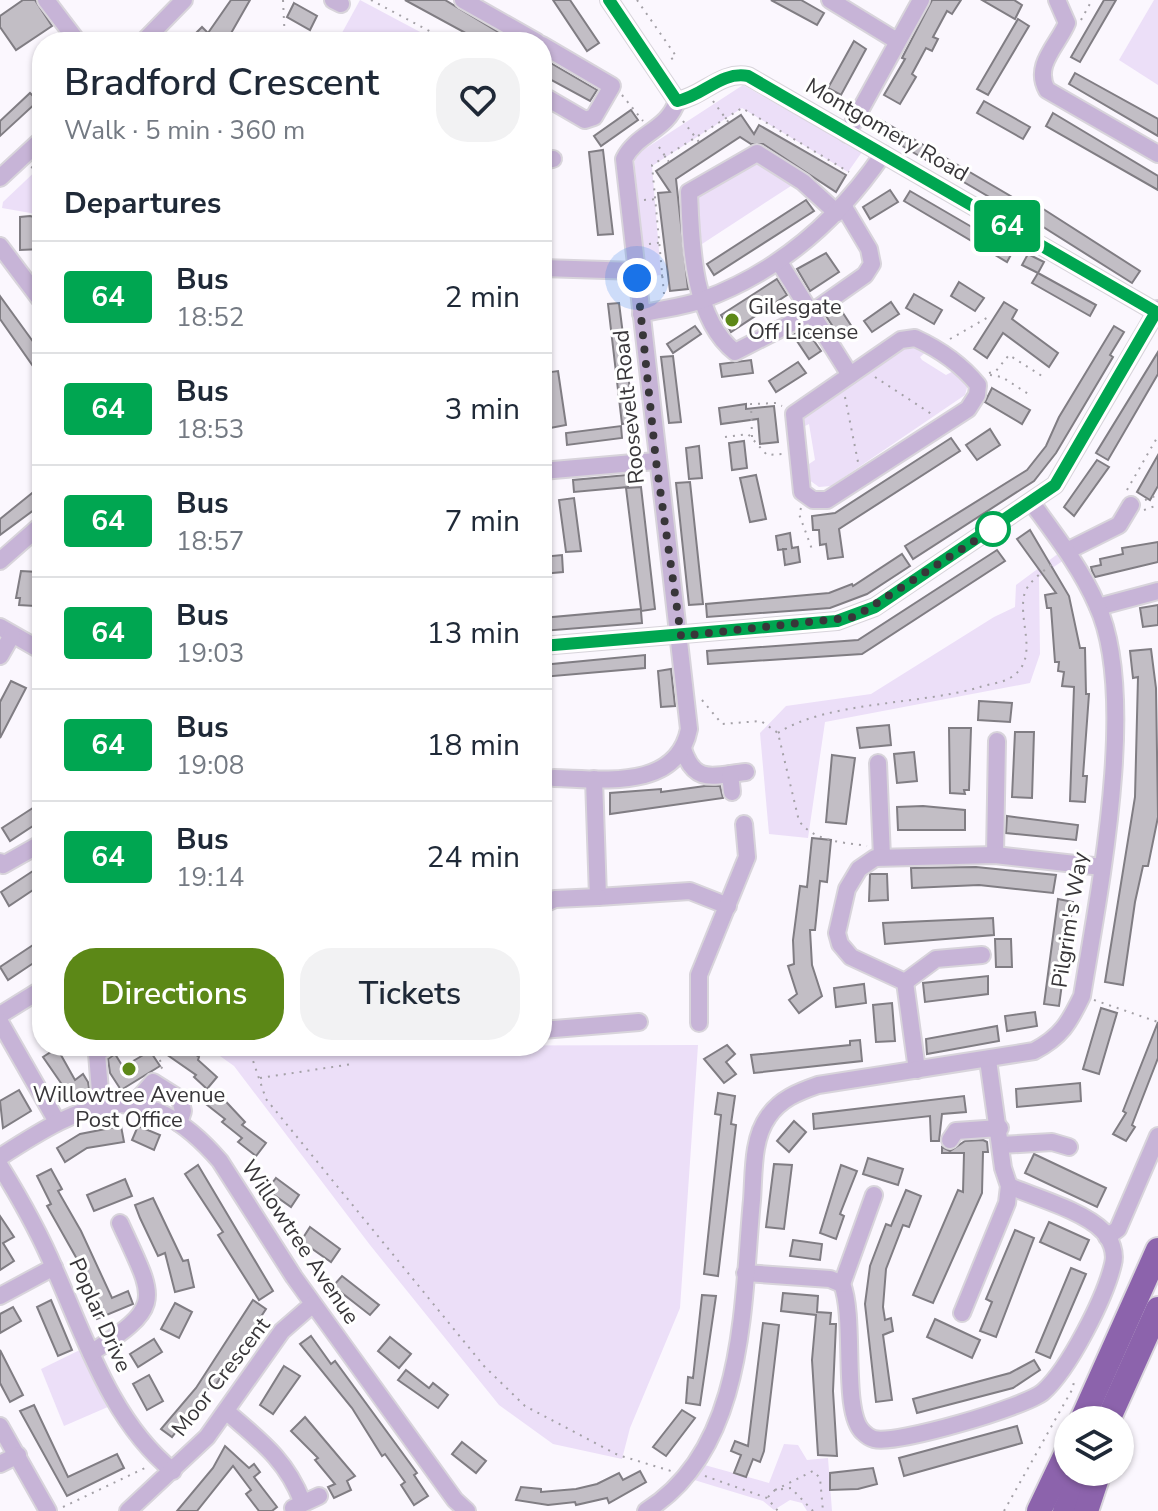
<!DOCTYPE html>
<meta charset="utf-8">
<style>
:root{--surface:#fff;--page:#f2f2f3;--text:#1f2937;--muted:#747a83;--line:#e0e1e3;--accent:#5c8817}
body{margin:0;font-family:"Nunito Sans",sans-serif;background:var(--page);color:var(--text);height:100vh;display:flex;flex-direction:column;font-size:30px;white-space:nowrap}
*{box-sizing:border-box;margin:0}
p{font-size:26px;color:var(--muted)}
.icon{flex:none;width:44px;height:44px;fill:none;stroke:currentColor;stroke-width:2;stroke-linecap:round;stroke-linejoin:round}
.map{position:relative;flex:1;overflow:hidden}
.sheet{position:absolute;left:32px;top:32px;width:520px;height:1024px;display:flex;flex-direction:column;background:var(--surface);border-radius:32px;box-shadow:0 2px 6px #0004}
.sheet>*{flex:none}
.badge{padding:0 16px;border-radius:6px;font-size:28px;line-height:52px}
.buttons{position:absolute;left:1054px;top:1406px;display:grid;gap:16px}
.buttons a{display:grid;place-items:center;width:80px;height:80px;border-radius:50%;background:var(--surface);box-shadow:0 2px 6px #0004;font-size:40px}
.you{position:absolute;width:40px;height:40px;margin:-20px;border:6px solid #fff;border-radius:50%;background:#1a73e8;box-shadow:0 0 0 12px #1a73e833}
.map>.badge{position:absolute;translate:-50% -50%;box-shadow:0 0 0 4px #fff}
h2{padding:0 32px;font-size:30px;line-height:72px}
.round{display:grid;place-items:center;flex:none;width:84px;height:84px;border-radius:32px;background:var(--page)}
.head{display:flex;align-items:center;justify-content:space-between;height:136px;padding:0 32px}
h1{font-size:38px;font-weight:600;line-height:60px}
.cta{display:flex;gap:16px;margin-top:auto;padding:16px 32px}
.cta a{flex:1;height:92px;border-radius:32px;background:var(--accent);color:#fff;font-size:32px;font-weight:600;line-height:92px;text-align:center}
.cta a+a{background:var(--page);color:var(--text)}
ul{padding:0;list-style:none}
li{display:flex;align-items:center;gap:24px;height:112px;padding:0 32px;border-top:2px solid var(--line)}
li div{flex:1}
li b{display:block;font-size:30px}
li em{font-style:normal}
li .badge{min-width:88px;font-weight:700;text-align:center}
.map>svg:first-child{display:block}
.green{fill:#ecdff8}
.building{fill:#c2bec5;stroke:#807d83;stroke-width:2}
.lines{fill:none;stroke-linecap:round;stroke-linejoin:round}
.minor-casing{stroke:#d8d4db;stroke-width:20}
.highway-casing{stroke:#d8d4db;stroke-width:28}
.path{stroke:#a4a1a7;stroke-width:2;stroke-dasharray:2 6;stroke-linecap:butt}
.minor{stroke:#c7b4d7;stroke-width:16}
.highway{stroke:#8c63ac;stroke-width:24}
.line-casing{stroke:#fff;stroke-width:18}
.line{stroke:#00a651;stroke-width:12}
.walk{stroke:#383639;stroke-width:8;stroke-dasharray:0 14.4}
.poi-dot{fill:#5c8817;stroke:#fff;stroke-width:3}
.stop-dot{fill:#fff;stroke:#00a651;stroke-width:4}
.labels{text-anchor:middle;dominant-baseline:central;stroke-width:6;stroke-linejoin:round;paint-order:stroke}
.street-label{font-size:22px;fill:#383639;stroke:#fff}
.poi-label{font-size:22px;fill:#383639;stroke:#fff;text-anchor:start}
</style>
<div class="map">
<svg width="1158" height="1511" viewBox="0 0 1158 1511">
<rect width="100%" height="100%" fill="#fbf7fe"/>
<g class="green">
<path d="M360,0L422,33L417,42H337Z"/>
<path d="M1154,0H1158V85L1119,60Z"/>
<path d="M743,85L862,152L848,172L742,108L652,166L661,275L644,277L634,156Z"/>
<path d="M754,160L794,184L702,244L695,191Z"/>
<path d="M42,165V215L2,208L3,202Z"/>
<path d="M913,342L927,351L920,357L922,360L946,375L959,368L969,381L965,395L831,486L819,487L805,477L803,468L815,460L809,424L799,429L802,411L864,368Z"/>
<path d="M1059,553L1064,560L1039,577L1040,654L1030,683L825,722L808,838L769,834L760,733L786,706L871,694L994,617L1015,607L1016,585Z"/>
<path d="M698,1045L680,1308L630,1428L622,1459L553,1444L499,1405L370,1245L234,1066L206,1046H261L263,1054L339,1046Z"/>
<path d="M88,1346L117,1403L64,1426L41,1369Z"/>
<path d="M784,1444L798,1445L807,1460L828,1458L832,1511H807L802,1503L790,1500L774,1510L763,1501L691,1479L701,1464L769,1483Z"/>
</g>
<g class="building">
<path d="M23,0H35L52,26L16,50L0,27V16Z"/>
<path d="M231,0H250L226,42H187L202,27L208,33Z"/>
<path d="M405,0H445L515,42H482Z"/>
<path d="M553,0H570L599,43L587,51Z"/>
<path d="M771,0H801L824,13L817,25Z"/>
<path d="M932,0H961L952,14L947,11L933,37L938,39L932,51L926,48L912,74L916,77L900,104L884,95L905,59L902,58Z"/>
<path d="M982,0H1014L1022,5L1015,19Z"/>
<path d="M1104,0H1116L1080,62L1071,57Z"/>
<path d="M294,3L317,16L310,30L287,17Z"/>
<path d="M1018,19L1029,26L988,95L977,89Z"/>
<path d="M854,41L866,49L841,95L828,88Z"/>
<path d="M542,58L597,90L590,101L542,75Z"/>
<path d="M1075,73L1158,119V136L1069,84Z"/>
<path d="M30,93L38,101L0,136V121Z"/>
<path d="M984,101L1030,127L1023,139L977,113Z"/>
<path d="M631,110L638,120L601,146L594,136Z"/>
<path d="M1053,113L1158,176V190L1046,126Z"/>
<path d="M741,115L754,134L759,125L846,175L836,192L763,144H751L740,137L676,179L688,289L670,291L658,193L670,192L656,171Z"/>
<path d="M881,120L1026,205L1020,215L875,130Z"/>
<path d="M603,150L613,234L598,235L589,152Z"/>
<path d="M890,190L898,202L870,219L863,207Z"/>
<path d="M910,191L1013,251L1007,262L904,201Z"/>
<path d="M806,200L814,211L714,275L707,264Z"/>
<path d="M1037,205L1140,271L1132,283L1029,218Z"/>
<path d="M30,216L42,219V249L20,250V217Z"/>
<path d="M826,253L839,272L810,291L797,269Z"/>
<path d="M1028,254L1044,262L1038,273L1096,305L1090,316L1032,283L1038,273L1022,265Z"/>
<path d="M777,279L787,295L731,332L721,315Z"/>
<path d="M959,282L984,298L975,311L951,296Z"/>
<path d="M914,294L942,310L934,324L906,308Z"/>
<path d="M0,296L42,354V379L0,319Z"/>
<path d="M891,302L899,314L872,332L864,321Z"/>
<path d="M1004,302L1017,310L1012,319L1058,353L1049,367L1003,333L987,358L974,349Z"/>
<path d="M619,303L634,422L622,424L608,304Z"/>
<path d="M839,307L854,330L841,339L826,316Z"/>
<path d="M695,326L701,334L673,353L667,344Z"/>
<path d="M1114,326L1124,332L1110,355L1113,357L1056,453L1034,481L913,559L905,546L1027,470L1046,446L1059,417Z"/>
<path d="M805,328L821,351L809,359L793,335Z"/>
<path d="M1158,352V374L1108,460L1096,453Z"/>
<path d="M673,356L681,422L669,423L661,357Z"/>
<path d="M751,360L753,373L722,377L720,364Z"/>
<path d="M798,362L806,373L776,392L769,381Z"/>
<path d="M558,371L566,425L550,428L543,373Z"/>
<path d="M992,388L1030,410L1022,424L985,402Z"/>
<path d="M746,404V409L774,406L778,442L760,444L758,419L721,424L719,408Z"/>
<path d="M621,426L622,438L567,445L566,433Z"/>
<path d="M990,429L1000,445L977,460L966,445Z"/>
<path d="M951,438L960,451L839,529L843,557L828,559L826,544L820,545L819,530H813L812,516L835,513Z"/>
<path d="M744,441L747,468L732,470L729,443Z"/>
<path d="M699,446L702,478L689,479L686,448Z"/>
<path d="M1158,455V486L1150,500L1137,492Z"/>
<path d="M1097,460L1109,467L1074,516L1064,507Z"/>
<path d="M627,475L628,487L574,492L573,480Z"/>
<path d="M756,475L766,519L750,522L740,478Z"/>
<path d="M690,482L703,604L689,605L676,483Z"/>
<path d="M42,485V504L0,535V519Z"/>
<path d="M641,487L655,609L641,611L642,623L542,631V618L641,609L626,488Z"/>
<path d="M574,498L581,551L566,552L559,500Z"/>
<path d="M1030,530L1069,596L1080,648H1085L1086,694H1089L1083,776H1087L1085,802L1070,801L1074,687L1062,686L1064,672L1058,671L1059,662H1055L1051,608H1047L1045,595L1056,593L1017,539Z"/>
<path d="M790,533L792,548L798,547L800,562L785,565L783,549H787L778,550L776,536Z"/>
<path d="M1158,542V562L1095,577L1092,571L1091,567L1101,565L1100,559L1123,554L1122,548Z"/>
<path d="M997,550L1005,561L862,654L708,664L707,651L858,640Z"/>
<path d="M902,554L910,566L867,594L830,608L707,617L706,604L829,593L852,584L853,586Z"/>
<path d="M562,555L563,572L542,574V557Z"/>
<path d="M21,571L38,572L35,606L19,605L20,598H16Z"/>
<path d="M1158,605V625L1143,627L1140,608Z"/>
<path d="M1151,649L1156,688L1158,817L1148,866H1143L1135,902L1123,985L1105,982L1135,797L1138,677L1133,678L1130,651Z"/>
<path d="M645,655V668L542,677V665Z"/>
<path d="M671,669L675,706L661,707L658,671Z"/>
<path d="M11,681L26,688L0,738V702Z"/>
<path d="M979,701L1012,703L1010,722L978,720Z"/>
<path d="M889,725L891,745L860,748L857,728Z"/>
<path d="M949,728H971L969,790H964L965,794L950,793Z"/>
<path d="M1015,732H1034L1032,798L1012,797Z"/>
<path d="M914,752L917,781L897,783L894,754Z"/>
<path d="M832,755L855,758L846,824L826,822Z"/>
<path d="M705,786H720L723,798L610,814V793L661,789V792Z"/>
<path d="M42,802V820L10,841L2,828Z"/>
<path d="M923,806L965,810V830H898L897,807Z"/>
<path d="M1007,816L1078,825L1076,840L1006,833Z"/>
<path d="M812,838L831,840L827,882L820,881L815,930H810L812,965L822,996L799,1013L789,1000L797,994L788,966L794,964L793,940L800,886L807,887Z"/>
<path d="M42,865V884L9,906L1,892Z"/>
<path d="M976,867L1056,875L1053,893L979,885L912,888L911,868Z"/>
<path d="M870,874H887L888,900L869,901Z"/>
<path d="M1058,899L1073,902L1059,1006L1044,1004Z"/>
<path d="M993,918L994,935L885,944L883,923Z"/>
<path d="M42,939V972L35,962L8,980L0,967Z"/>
<path d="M995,939H1011L1012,967H996Z"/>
<path d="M988,976V994L925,1002L923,983Z"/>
<path d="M864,984L866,1003L836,1007L834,988Z"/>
<path d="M892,1003L895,1041L876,1042L873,1005Z"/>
<path d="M1101,1008L1117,1013L1099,1074L1083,1069Z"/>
<path d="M1035,1012L1037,1026L1007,1031L1005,1016Z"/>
<path d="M1158,1022V1058L1132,1125L1135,1127L1126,1141L1113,1134L1126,1113L1123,1111Z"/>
<path d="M997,1026L999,1041L927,1054L926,1039Z"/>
<path d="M860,1040L862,1061L754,1073L751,1055L850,1045V1041Z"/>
<path d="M727,1045L735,1054L726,1062L736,1074L724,1083L704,1059Z"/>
<path d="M172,1046H183L199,1057L198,1060L217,1077L207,1089L194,1077L196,1075L166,1054Z"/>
<path d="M57,1048L75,1080L83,1074L88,1082L89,1088L72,1099L43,1057Z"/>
<path d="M150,1051L160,1066L121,1090L110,1073L108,1059L115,1054L123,1067Z"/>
<path d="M1080,1083L1081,1101L1017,1107L1016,1089Z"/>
<path d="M19,1090L31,1111L3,1128L0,1101Z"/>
<path d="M216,1091L245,1122L242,1125L266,1143L256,1156L238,1142L242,1138L222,1122L225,1119L206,1104Z"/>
<path d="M718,1093L735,1096L731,1124L736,1125L718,1276L704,1274L721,1115L715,1114Z"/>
<path d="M964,1096L966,1112L942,1114L939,1141H931L930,1116L814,1129L813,1114Z"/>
<path d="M794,1121L806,1132L789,1152L777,1141Z"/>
<path d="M121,1126L124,1142L87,1148L65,1162L57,1148L80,1134Z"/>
<path d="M138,1126L160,1135L154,1150L132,1140Z"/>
<path d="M983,1140L987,1142L988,1152H983L982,1193L933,1303L913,1295L958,1190L963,1192L964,1153H942V1147L950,1151L965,1141Z"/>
<path d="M1034,1154L1106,1188L1097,1207L1025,1173Z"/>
<path d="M868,1158L903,1169L898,1185L863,1174Z"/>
<path d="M774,1164L792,1165L784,1229L766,1227Z"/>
<path d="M198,1165L273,1291L259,1300L218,1235L223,1232L185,1174Z"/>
<path d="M841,1165L857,1171L840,1214L844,1216L836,1239L820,1233Z"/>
<path d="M51,1169L62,1189L58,1191L81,1231L112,1298L128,1291L133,1304L97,1319L92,1307L96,1305L82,1268L47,1206L51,1204L37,1176Z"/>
<path d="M276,1178L299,1195L291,1207L267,1190Z"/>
<path d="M125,1179L132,1196L94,1211L87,1195Z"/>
<path d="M906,1190L921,1196L909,1227L903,1225L886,1269L883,1307L885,1320L891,1318L893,1331L883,1335L892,1400L876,1402L865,1304L870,1266L886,1224L891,1226Z"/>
<path d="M153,1198L183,1261L188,1260L194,1287L175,1292L165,1253L158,1256L140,1218L135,1205Z"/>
<path d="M0,1216L14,1237L3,1243L14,1261L0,1270Z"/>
<path d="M1049,1222L1089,1240L1080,1260L1040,1242Z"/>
<path d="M310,1227L340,1249L331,1262L301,1241Z"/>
<path d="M1015,1230L1034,1238L996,1337L980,1331L992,1302L986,1299Z"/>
<path d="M793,1240L822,1244L820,1260L790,1256Z"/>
<path d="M1071,1268L1086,1274L1050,1358L1036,1352Z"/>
<path d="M342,1276L379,1305L370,1315L333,1286Z"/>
<path d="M783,1293L818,1296L817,1312L831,1313L830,1324H836L833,1391L837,1456L818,1455L812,1360L816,1315L781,1311Z"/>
<path d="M702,1295L716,1296L700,1405L686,1403L688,1377L693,1378Z"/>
<path d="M51,1300L72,1350L58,1356L37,1307Z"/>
<path d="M253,1300L266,1309L215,1386L212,1384L172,1437L161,1429L196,1388Z"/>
<path d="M175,1303L192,1312L179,1338L161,1329Z"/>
<path d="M13,1307L21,1321L0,1333V1314Z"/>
<path d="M935,1319L980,1340L972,1358L927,1337Z"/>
<path d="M763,1323L779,1325L764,1451L760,1462L753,1459L746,1477L734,1473L741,1455L731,1451L735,1441L748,1446Z"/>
<path d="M311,1336L331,1364L335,1361L417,1473L414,1475L428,1496L414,1505L401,1485L405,1482L385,1454L382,1456L352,1408L300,1344Z"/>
<path d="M390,1337L411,1354L399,1368L378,1351Z"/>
<path d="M154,1339L162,1352L138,1367L130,1354Z"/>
<path d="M0,1350L23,1395L10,1402L0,1383Z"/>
<path d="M1034,1360L1040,1370L1013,1388L917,1413L913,1399L1010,1373Z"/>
<path d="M284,1366L300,1376L273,1414L260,1405Z"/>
<path d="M406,1370L429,1388L433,1383L448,1395L438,1408L398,1380Z"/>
<path d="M149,1375L163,1401L147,1410L133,1384Z"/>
<path d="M34,1405L68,1477L117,1454L124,1468L67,1496L20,1411Z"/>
<path d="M682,1410L695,1418L666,1456L653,1447Z"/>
<path d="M305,1417L355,1476L347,1481L351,1490L334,1498L328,1487L335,1484L315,1460L318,1458L291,1431Z"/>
<path d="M1017,1426L1022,1443L904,1476L899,1458Z"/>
<path d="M462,1442L486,1461L476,1473L452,1454Z"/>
<path d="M225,1446L249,1468L254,1464L260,1472L254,1477L277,1507L272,1511H259L246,1494L251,1490L233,1466L197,1511H177L213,1468Z"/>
<path d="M873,1468L877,1484L858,1489L830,1490V1473Z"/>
<path d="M640,1471L646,1482L609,1503L607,1498L576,1505L575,1502L548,1505L516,1500L521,1487L541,1489V1492L576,1489L597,1484L619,1473L623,1480Z"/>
</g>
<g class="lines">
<defs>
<g id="minor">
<path d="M46,0L78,42"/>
<path d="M333,0L341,4"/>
<path d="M463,0L537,42"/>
<path d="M609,0L677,101"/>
<path d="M830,0L897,41"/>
<path d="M1057,0L1067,23C1058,45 1033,65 1047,90L1158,154"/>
<path d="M143,42L184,0"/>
<path d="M542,45L612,86L594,117L585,120L542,95"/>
<path d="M677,101C704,96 720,71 748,76L1156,312"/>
<path d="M847,134L921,0"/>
<path d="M542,161L553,159"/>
<path d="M0,178L42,139"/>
<path d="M837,213L803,182L757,153L689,192C691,242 692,318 735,352L811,313L865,275L872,264L869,249L844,207"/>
<path d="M0,246L42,302"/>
<path d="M779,262L850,375"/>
<path d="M542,268L637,271"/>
<path d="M641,314C661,309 683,307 702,300C779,272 838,220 883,154"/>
<path d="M915,338C939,349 961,364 978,385L977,395L968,409L827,500H813L802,492L794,414L901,340Z"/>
<path d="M542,471L656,461"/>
<path d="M1067,551L1119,525L1131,505"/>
<path d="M0,561L42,524"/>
<path d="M1098,607L1158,591"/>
<path d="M0,627L42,651"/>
<path d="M542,646L837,621L875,607L1055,485L1158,309"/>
<path d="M0,656L12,635"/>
<path d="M683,749C695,786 715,775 746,772"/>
<path d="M878,763L882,857"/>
<path d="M730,774L732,792"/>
<path d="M554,778C602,779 677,791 689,729L624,159C637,133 668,130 677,101"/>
<path d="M594,779L598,897L690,891L728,906"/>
<path d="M995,855L997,741"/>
<path d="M0,862L3,865L42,843"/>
<path d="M542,905L555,899L598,897"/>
<path d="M905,982L936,959L982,955"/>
<path d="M0,1015L42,989"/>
<path d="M0,1022L56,1120"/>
<path d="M699,1023V975L747,857L744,824"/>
<path d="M542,1030L639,1022"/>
<path d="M917,1070L905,982L851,957L840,944L837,933L847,889L859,869L875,858L995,855L1102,867"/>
<path d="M134,1104L153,1082L180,1099L183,1111L179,1123"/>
<path d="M101,1105L97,1053L108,1046"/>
<path d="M950,1140L956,1131L1000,1128"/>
<path d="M1001,1145L1052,1142L1069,1147"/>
<path d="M0,1157C85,1102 142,1071 220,1161L294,1277L455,1500L467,1511"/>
<path d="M0,1166C21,1200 40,1234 55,1270C86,1340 112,1422 173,1471"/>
<path d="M1107,1237L1118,1229L1158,1136"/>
<path d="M745,1273L830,1279L842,1284C856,1319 841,1412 863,1432C866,1435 870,1438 874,1439C896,1445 1025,1407 1043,1392C1069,1369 1105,1298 1113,1264C1116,1253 1111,1239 1103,1231C1084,1211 1035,1197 1009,1186"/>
<path d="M842,1284L874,1195"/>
<path d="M0,1296L54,1267"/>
<path d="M962,1313L1007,1203L1009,1186L1003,1168L988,1060"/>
<path d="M91,1353C166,1305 155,1300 120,1223"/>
<path d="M226,1411C259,1440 286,1459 302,1501"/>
<path d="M0,1426L48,1511"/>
<path d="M0,1464L18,1455"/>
<path d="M293,1508L319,1496"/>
<path d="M128,1511L207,1437L282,1331L313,1304"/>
<path d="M646,1511C747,1448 742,1303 752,1200C754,1174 752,1139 768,1117C780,1099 798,1092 818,1085L1034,1051C1061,1037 1069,1023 1082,996C1098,897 1139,695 1097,605C1081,568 1056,536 1032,503"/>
</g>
<g id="highway">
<path d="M1082,1420L1158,1250"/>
<path d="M1108,1420L1158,1309"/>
<path d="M1039,1511L1068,1450"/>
<path d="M1065,1511L1083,1472"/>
<path d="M1086,1511L1099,1472"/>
</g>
</defs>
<use href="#minor" class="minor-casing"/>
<use href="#highway" class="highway-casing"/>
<g class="path">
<path d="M283,0L285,42"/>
<path d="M371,0L450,42"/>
<path d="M637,0L676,56L667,62"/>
<path d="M1081,20L1092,0"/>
<path d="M622,95L643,121"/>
<path d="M713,101L729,123"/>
<path d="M683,121L699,142"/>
<path d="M659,147L669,162"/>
<path d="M31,167L42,172"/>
<path d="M644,200L659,199"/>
<path d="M649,244L664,242"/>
<path d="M653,276L668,275"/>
<path d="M664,294L652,165L742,108L849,172"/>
<path d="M950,339L990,316"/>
<path d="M989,373L996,371L1009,355L1045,378"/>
<path d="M990,375L1002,377L1030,395"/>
<path d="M875,377L933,415"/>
<path d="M845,397L858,462"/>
<path d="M725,437L748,434L767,455L782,454"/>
<path d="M752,437L751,404L776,403L782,406"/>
<path d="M1127,490L1158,436"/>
<path d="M1145,500L1158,495"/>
<path d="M801,508L799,514L813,552"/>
<path d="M1144,510L1158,505"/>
<path d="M702,700L722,724L761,721L778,733L799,821C815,842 842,842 867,846"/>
<path d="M778,733C827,701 921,705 980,687C989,684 1002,683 1010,678C1042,659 1016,620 1025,592C1030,580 1045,570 1055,562"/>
<path d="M1094,1000L1158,1022"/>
<path d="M152,1046L163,1066L160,1070"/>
<path d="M248,1046L266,1099L484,1366L525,1406L618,1455L671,1471"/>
<path d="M260,1078L352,1064"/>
<path d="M705,1476L767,1498L778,1511"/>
<path d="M775,1490L813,1471L820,1478L823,1511"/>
<path d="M768,1497L775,1490L791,1488L813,1511"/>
<path d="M63,1507L147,1467"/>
<path d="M1004,1511L1073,1388L1074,1380"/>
</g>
<use href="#minor" class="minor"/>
<use href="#highway" class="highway"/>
</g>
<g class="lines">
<defs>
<path id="line" d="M542,646L837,621L875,607L1055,485L1156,312L748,76C720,71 704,96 677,101L609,0"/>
</defs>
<use href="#line" class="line-casing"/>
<use href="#line" class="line"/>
<path class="walk" d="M637,278L656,461L681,636L855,617L993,529"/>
</g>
<g class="poi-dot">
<circle cx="732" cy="320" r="8"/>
<circle cx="129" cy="1069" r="8"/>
</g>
<circle class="stop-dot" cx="993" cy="529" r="16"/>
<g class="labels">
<g class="street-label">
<text transform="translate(887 130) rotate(30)">Montgomery Road</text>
<text transform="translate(629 407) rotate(-96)">Roosevelt Road</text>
<text transform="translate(1070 920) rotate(-81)">Pilgrim's Way</text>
<text transform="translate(300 1242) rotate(56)">Willowtree Avenue</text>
<text transform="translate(100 1315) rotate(66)">Poplar Drive</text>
<text transform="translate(221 1377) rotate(-52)">Moor Crescent</text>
</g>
<g class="poi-label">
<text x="748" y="307">Gilesgate<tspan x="748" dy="25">Off License</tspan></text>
<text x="129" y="1095" text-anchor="middle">Willowtree Avenue<tspan x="129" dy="25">Post Office</tspan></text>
</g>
</g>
</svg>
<div class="buttons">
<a><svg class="icon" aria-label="layers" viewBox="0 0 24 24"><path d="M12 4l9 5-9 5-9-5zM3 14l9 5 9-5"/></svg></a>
</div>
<div class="you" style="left:637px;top:278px"></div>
<b class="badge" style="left:1007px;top:226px;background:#00a651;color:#fff">64</b>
<section class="sheet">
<div class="head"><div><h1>Bradford Crescent</h1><p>Walk · 5 min · 360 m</p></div><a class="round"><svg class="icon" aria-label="heart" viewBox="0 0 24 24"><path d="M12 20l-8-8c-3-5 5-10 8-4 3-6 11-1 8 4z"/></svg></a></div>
<h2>Departures</h2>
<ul>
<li><span class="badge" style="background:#00a651;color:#fff">64</span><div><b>Bus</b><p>18:52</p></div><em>2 min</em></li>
<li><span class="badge" style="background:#00a651;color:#fff">64</span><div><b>Bus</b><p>18:53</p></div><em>3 min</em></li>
<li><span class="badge" style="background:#00a651;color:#fff">64</span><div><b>Bus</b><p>18:57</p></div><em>7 min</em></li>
<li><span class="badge" style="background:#00a651;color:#fff">64</span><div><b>Bus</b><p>19:03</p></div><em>13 min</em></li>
<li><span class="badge" style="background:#00a651;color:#fff">64</span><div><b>Bus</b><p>19:08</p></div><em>18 min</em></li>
<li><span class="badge" style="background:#00a651;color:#fff">64</span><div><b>Bus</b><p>19:14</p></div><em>24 min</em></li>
</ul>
<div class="cta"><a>Directions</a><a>Tickets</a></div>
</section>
</div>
